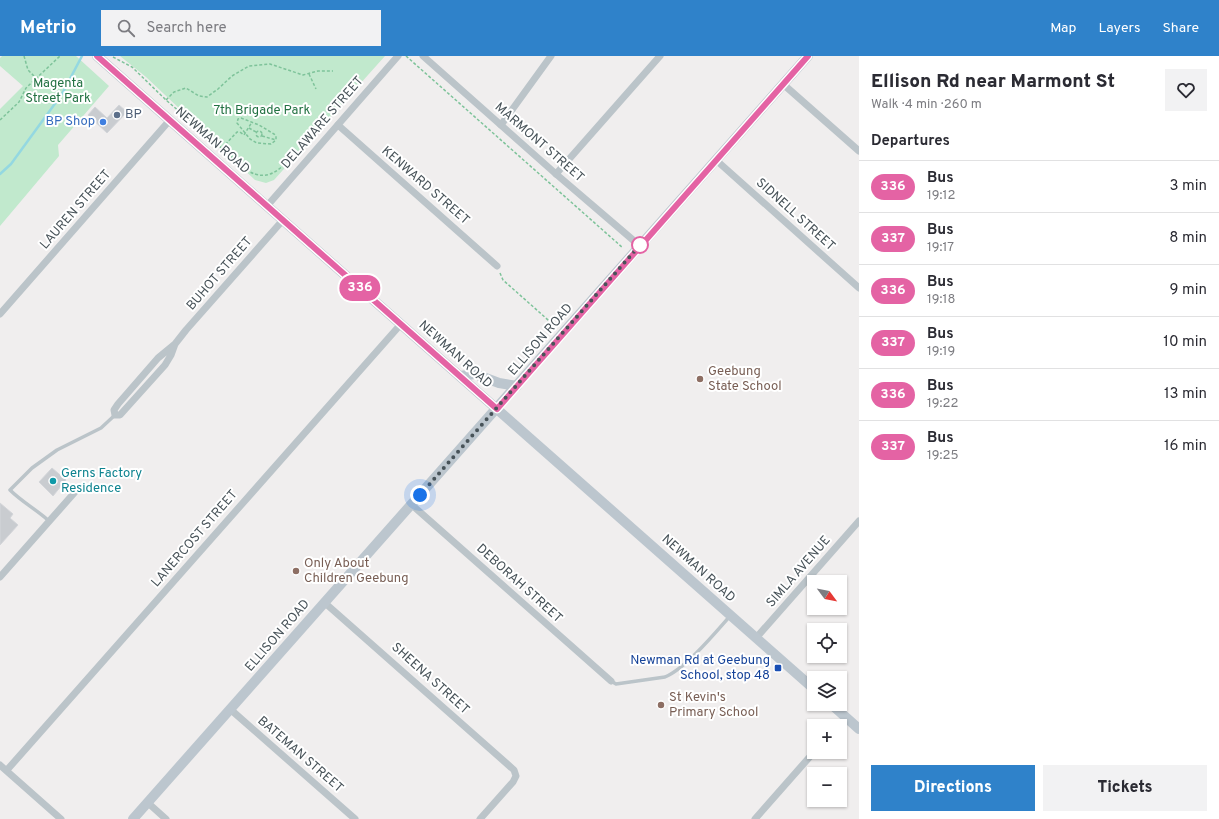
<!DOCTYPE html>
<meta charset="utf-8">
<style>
:root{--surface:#fff;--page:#f2f2f3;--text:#2b2b33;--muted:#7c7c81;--line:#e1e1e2;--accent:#2f82ca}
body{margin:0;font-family:Overpass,sans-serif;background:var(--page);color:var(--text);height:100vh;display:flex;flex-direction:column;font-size:15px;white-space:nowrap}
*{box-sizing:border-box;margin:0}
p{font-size:13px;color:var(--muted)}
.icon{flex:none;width:22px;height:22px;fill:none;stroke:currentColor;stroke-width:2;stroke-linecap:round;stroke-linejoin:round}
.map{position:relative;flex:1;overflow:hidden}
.sheet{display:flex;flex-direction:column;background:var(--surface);width:360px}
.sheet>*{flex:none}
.badge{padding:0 8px;border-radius:13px;font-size:14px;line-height:26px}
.needle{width:26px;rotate:122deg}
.buttons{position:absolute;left:807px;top:519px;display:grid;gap:8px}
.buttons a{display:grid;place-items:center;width:40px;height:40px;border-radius:0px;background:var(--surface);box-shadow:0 1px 3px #0004;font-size:20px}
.you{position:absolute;width:20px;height:20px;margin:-10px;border:3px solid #fff;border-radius:50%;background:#1a73e8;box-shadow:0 0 0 6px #1a73e833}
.map>.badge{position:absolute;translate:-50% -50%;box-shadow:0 0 0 2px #fff}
h2{padding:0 12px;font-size:15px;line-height:36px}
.round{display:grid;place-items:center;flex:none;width:42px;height:42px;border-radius:0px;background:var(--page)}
.headline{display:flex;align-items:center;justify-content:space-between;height:68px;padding:0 12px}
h1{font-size:19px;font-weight:800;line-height:30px}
.primary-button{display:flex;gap:8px;margin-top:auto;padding:8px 12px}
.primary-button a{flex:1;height:46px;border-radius:0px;background:var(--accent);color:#fff;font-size:16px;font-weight:800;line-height:46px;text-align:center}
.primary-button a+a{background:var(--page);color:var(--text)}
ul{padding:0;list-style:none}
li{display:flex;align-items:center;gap:12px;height:52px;padding:0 12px;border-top:1px solid var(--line)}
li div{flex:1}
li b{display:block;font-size:15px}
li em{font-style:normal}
li .badge{min-width:44px;font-weight:700;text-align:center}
header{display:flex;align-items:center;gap:24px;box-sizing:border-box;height:56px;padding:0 20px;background:var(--accent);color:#fff}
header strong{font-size:19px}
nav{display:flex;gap:22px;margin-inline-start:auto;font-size:14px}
.search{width:280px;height:36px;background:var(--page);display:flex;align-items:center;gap:10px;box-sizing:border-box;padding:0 14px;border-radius:0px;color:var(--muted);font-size:15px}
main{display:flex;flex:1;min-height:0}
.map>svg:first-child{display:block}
.green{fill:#c1e9cd}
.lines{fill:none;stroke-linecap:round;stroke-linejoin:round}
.stream{stroke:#94d8e1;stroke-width:2.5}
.building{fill:#c9ccd0;stroke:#d3d5d9}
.path{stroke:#7ec39a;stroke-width:1.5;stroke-dasharray:3 2;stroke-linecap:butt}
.lane{stroke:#bbc4c9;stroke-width:3.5}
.street{stroke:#bbc4c9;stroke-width:7}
.secondary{stroke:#bcc6ce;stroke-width:10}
.line-casing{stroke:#fff;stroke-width:9}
.line{stroke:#e463a4;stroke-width:6}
.walk{stroke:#485359;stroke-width:4;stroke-dasharray:0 7.2}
.service-dot{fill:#5c6f8a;stroke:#fff;stroke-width:1.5}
.shop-dot{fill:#3f7fe0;stroke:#fff;stroke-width:1.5}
.stop-dot{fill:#fff;stroke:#e463a4;stroke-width:2}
.education-dot{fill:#8d6e63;stroke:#fff;stroke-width:1.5}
.culture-dot{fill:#0f9aa8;stroke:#fff;stroke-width:1.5}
.transit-dot{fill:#1a4fb4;stroke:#fff;stroke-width:1.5}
.labels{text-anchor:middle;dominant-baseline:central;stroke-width:4;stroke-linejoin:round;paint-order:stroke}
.park-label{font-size:13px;fill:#227142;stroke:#fff}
.service-label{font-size:13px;fill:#4e5e75;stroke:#fff;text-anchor:start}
.shop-label{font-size:13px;fill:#366cbe;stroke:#fff;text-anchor:end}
.street-label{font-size:13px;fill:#485359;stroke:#fff}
.education-label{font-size:13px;fill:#785e54;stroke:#fff;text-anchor:start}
.culture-label{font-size:13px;fill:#0d838f;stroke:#fff;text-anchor:start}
.transit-label{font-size:13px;fill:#164399;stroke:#fff;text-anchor:end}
</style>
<header>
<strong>Metrio</strong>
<div class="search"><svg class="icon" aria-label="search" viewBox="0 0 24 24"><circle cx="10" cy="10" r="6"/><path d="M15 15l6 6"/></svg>Search here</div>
<nav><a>Map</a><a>Layers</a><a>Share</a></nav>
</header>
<main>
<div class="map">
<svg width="859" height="763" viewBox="0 0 859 763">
<rect width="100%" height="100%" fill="#f0eeee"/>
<g class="green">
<path d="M2,0H76L109,30L58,89L59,100L0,170V53L23,30L0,10V2Z"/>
<path d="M120,0H385L274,124L266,127L255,124L146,21Z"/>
</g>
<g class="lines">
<path class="stream" d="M0,118L11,108L62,38L82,0"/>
</g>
<g class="building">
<path d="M119,49L127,56L107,77L88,59L95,51L107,62Z"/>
<path d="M52,412L66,424L53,440L39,426Z"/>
<path d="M0,447L13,458L10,462L18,469L0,489Z"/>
</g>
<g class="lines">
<g class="path">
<path d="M24,0L28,14L37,23"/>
<path d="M406,0L623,192"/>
<path d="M113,1L132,11L166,44L248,115C268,126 279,114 292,101L296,104"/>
<path d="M309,18L316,33"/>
<path d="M166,44L174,36L186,32L199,40L207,41L218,33L232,20L249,10L270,8L303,19L318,15H333"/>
<path d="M241,62L259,69L274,78L276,80V84L271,88L257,87L250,83L237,67L238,63Z"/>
<path d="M0,64L19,46L26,32L60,0"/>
<path d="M249,72L256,76"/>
<circle cx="259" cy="78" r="3"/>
<path d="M262,80L276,84"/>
<path d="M222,92L237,76H240L244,79L252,66"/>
<path d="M500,217L503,224L556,271"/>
</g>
<g class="lane">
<path d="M49,465C37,454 22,446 10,434L32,412L57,394L101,372L115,359"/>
<path d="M611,625L616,628L665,621C686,612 715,577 730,560"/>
</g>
<g class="street">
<path d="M423,0L556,118L640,190"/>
<path d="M783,28L859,95"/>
<path d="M338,69L497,210"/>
<path d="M501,69L551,0"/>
<path d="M716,104L859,232"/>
<path d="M556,118L660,0"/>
<path d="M267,150L398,0"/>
<path d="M0,258L169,65"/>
<path d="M175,288L158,302L118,348L114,354L115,359H120L165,309L171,299L175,288L186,274L283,164"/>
<path d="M412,449L611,625"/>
<path d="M0,521L75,436"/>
<path d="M325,547L514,714L516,720L513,726L480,763"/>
<path d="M756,582L859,465"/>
<path d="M230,653L355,763"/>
<path d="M837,670L848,662"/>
<path d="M0,709L61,763"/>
<path d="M7,714L401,268"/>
<path d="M147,746L166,763"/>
<path d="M755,763L814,696"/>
</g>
<g class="secondary">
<path d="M97,0L814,633"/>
<path d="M460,320L475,318L499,327L517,330"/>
<path d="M831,648L859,673"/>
<path d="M133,763L808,0"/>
</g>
</g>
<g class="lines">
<defs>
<path id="line" d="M97,0L497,353L808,0"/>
</defs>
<use href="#line" class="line-casing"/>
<use href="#line" class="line"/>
<path class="walk" d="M420,439L640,189"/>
</g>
<circle class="service-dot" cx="117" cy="59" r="4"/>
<circle class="shop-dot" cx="103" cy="66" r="4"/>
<circle class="stop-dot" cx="640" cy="189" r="8"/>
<g class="education-dot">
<circle cx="700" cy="323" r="4"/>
<circle cx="296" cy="515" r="4"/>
<circle cx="661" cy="649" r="4"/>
</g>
<circle class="culture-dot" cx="53" cy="425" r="4"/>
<rect class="transit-dot" x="774" y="608" width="8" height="8" rx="2"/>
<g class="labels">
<g class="park-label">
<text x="58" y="28">Magenta<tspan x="58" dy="15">Street Park</tspan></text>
<text x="262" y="55">7th Brigade Park</text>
</g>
<g class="service-label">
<text x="125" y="59">BP</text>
</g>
<g class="shop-label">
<text x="95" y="66">BP Shop</text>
</g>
<g class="street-label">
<text transform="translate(323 67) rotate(-49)">DELAWARE STREET</text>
<text transform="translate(212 85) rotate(41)">NEWMAN ROAD</text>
<text transform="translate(539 87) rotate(41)">MARMONT STREET</text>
<text transform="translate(425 130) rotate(41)">KENWARD STREET</text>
<text transform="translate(76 154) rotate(-49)">LAUREN STREET</text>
<text transform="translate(795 159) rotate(42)">SIDNELL STREET</text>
<text transform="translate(220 218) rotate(-49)">BUHOT STREET</text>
<text transform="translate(541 284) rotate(-49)">ELLISON ROAD</text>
<text transform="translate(455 299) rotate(42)">NEWMAN ROAD</text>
<text transform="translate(195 483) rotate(-49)">LANERCOST STREET</text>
<text transform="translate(698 513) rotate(42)">NEWMAN ROAD</text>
<text transform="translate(799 516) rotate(-49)">SIMLA AVENUE</text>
<text transform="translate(519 528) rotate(42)">DEBORAH STREET</text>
<text transform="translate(278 580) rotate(-49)">ELLISON ROAD</text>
<text transform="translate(430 623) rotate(42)">SHEENA STREET</text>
<text transform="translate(300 699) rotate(41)">BATEMAN STREET</text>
</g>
<g class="education-label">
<text x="708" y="316">Geebung<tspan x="708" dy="15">State School</tspan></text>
<text x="304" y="508">Only About<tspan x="304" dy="15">Children Geebung</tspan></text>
<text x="669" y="642">St Kevin's<tspan x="669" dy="15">Primary School</tspan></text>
</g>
<g class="culture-label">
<text x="61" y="418">Gerns Factory<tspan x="61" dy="15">Residence</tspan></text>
</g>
<g class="transit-label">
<text x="770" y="605">Newman Rd at Geebung<tspan x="770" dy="15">School, stop 48</tspan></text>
</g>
</g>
</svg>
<div class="buttons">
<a><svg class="needle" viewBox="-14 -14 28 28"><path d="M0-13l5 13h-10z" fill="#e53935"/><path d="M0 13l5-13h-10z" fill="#7c7c81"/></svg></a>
<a><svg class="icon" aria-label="locate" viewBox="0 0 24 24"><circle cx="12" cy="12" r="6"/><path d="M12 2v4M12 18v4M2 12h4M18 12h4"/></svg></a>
<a><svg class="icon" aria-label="layers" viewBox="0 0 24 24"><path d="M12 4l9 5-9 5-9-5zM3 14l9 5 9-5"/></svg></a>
<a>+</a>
<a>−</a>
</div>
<div class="you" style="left:420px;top:439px"></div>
<b class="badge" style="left:360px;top:232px;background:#e463a4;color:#fff">336</b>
</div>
<section class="sheet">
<div class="headline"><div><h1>Ellison Rd near Marmont St</h1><p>Walk · 4 min · 260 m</p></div><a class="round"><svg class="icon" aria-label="heart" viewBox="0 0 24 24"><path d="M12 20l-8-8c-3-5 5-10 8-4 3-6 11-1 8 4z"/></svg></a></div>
<h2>Departures</h2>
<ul>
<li><span class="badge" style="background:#e463a4;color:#fff">336</span><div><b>Bus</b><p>19:12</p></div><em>3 min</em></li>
<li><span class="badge" style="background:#e463a4;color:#fff">337</span><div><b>Bus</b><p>19:17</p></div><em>8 min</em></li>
<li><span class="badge" style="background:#e463a4;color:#fff">336</span><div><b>Bus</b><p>19:18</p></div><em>9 min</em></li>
<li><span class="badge" style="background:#e463a4;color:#fff">337</span><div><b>Bus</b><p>19:19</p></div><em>10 min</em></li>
<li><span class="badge" style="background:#e463a4;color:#fff">336</span><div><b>Bus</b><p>19:22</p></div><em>13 min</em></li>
<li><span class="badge" style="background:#e463a4;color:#fff">337</span><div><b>Bus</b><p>19:25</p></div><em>16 min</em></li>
</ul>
<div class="primary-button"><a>Directions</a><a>Tickets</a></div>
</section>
</main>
